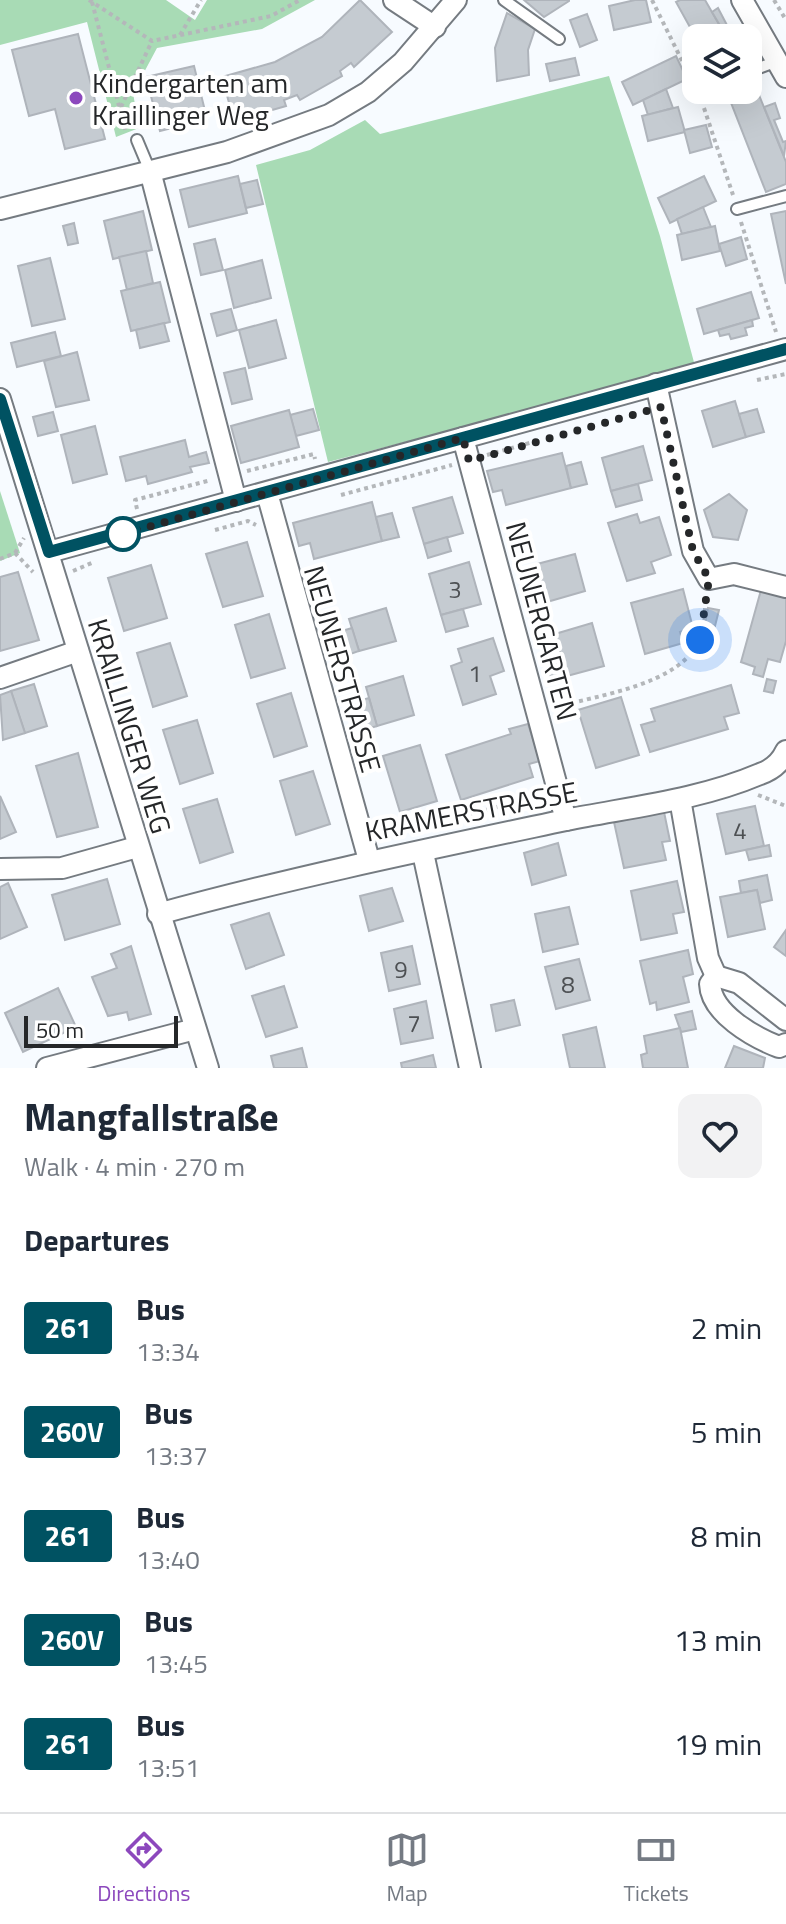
<!DOCTYPE html>
<meta charset="utf-8">
<style>
:root{--surface:#fff;--page:#f2f2f3;--text:#1f2937;--muted:#747a83;--line:#e0e1e3;--accent:#8c48bd}
body{margin:0;font-family:"Titillium Web",sans-serif;background:var(--page);color:var(--text);height:100vh;display:flex;flex-direction:column;font-size:30px;white-space:nowrap}
*{box-sizing:border-box;margin:0}
p{font-size:26px;color:var(--muted)}
.icon{flex:none;width:44px;height:44px;fill:none;stroke:currentColor;stroke-width:2;stroke-linecap:round;stroke-linejoin:round}
.map{position:relative;height:1068px;overflow:hidden}
.sheet{display:flex;flex-direction:column;background:var(--surface);flex:1}
.sheet>*{flex:none}
.badge{padding:0 16px;border-radius:6px;font-size:28px;line-height:52px}
.controls{position:absolute;left:682px;top:24px;display:grid;gap:16px}
.controls a{display:grid;place-items:center;width:80px;height:80px;border-radius:16px;background:var(--surface);box-shadow:0 8px 32px #0002;font-size:40px}
.scale{position:absolute;left:24px;bottom:20px;width:154px;box-sizing:border-box;padding-left:8px;border:4px solid #252729;border-top:0;font-size:22px;line-height:28px;white-space:nowrap;color:#252729;-webkit-text-stroke:6px #fff;paint-order:stroke}
.you{position:absolute;width:40px;height:40px;margin:-20px;border:6px solid #fff;border-radius:50%;background:#1a73e8;box-shadow:0 0 0 12px #1a73e833}
.map>.badge{position:absolute;translate:-50% -50%;box-shadow:0 0 0 4px #fff}
h2{padding:0 24px;font-size:30px;line-height:72px}
.round{display:grid;place-items:center;flex:none;width:84px;height:84px;border-radius:16px;background:var(--page)}
.headline{display:flex;align-items:center;justify-content:space-between;height:136px;padding:0 24px}
h1{font-size:38px;font-weight:700;line-height:60px}
ul{padding:0;list-style:none}
li{display:flex;align-items:center;gap:24px;height:104px;padding:0 24px}
li div{flex:1}
li b{display:block;font-size:30px}
li em{font-style:normal}
li .badge{min-width:88px;font-weight:700;text-align:center}
.tabs{display:flex;justify-content:space-around;align-items:center;height:112px;border-top:2px solid var(--line);background:var(--surface);font-size:22px;color:var(--muted)}
.tabs a{display:grid;justify-items:center;gap:4px}
.tabs .current{color:var(--accent)}
.map>svg:first-child{display:block}
.green{fill:#a8dbb5}
.building{fill:#c5cbd1;stroke:#afb4bb;stroke-width:2}
.lines{fill:none;stroke-linecap:round;stroke-linejoin:round}
.lane-casing{stroke:#757b81;stroke-width:14}
.street-casing{stroke:#757b81;stroke-width:24}
.path{stroke:#b4b7ba;stroke-width:4;stroke-dasharray:4 4;stroke-linecap:butt}
.lane{stroke:#fff;stroke-width:10}
.street{stroke:#fff;stroke-width:20}
.line-casing{stroke:#fff;stroke-width:18}
.line{stroke:#005262;stroke-width:12}
.walk{stroke:#252729;stroke-width:8;stroke-dasharray:0 14.4}
.poi-dot{fill:#8c48bd;stroke:#fff;stroke-width:3}
.stop-dot{fill:#fff;stroke:#005262;stroke-width:4}
.labels{text-anchor:middle;dominant-baseline:central;stroke-width:8;stroke-linejoin:round;paint-order:stroke}
.number-label{font-size:24px;fill:#4d5053}
.poi-label{font-size:28px;fill:#252729;stroke:#fff;text-anchor:start}
.street-label{font-size:28px;fill:#252729;stroke:#fff}
</style>
<div class="map">
<svg width="786" height="1068" viewBox="0 0 786 1068">
<rect width="100%" height="100%" fill="#f7fbff"/>
<g class="green">
<path d="M0,0H166L195,20L207,0H315L262,29L157,48L133,93L139,128L116,137L87,22L0,45Z"/>
<path d="M609,76L660,236L695,366L328,462L256,165L310,150L365,120L380,134Z"/>
<path d="M0,491L20,553L0,561Z"/>
</g>
<g class="building">
<path d="M360,0L392,32L354,67L351,63L340,71L342,76L300,100L297,95L284,100L286,106L234,121L222,77L275,62L322,37Z"/>
<path d="M524,0H569V1L544,17Z"/>
<path d="M635,0H646L651,22L614,30L609,6Z"/>
<path d="M680,0H705L727,38H696L676,2Z"/>
<path d="M718,8L730,31L725,34L712,12Z"/>
<path d="M507,13L535,29L528,50L529,75L497,81L495,48Z"/>
<path d="M587,14L597,40L580,47L570,20Z"/>
<path d="M78,34L105,139L65,149L55,109L29,116L12,50Z"/>
<path d="M676,56L687,79L633,105L622,82Z"/>
<path d="M575,58L579,75L550,81L546,64Z"/>
<path d="M194,66L207,119L160,131L146,77Z"/>
<path d="M755,85L786,162V184L766,192L728,95Z"/>
<path d="M666,89L673,108L648,115L643,100Z"/>
<path d="M775,103L780,118L774,120L783,142L786,141L784,156L764,107Z"/>
<path d="M678,107L685,132L648,141L642,116Z"/>
<path d="M706,125L712,147L690,153L684,130Z"/>
<path d="M238,176L247,213L189,227L180,190Z"/>
<path d="M704,176L716,201L670,223L658,198Z"/>
<path d="M257,180L263,204L246,208L240,184Z"/>
<path d="M703,207L711,227L682,234L677,219Z"/>
<path d="M143,211L152,250L113,259L104,221Z"/>
<path d="M786,211V284L771,214Z"/>
<path d="M74,223L78,243L68,245L63,226Z"/>
<path d="M715,226L720,251L682,260L677,235Z"/>
<path d="M741,237L747,259L726,266L719,244Z"/>
<path d="M215,239L223,270L201,275L194,244Z"/>
<path d="M146,251L153,283L127,290L119,257Z"/>
<path d="M50,258L65,319L32,326L18,266Z"/>
<path d="M262,260L271,298L234,308L225,270Z"/>
<path d="M160,282L170,322L131,331L121,291Z"/>
<path d="M751,292L759,318L704,334L697,309Z"/>
<path d="M231,309L237,330L217,336L211,314Z"/>
<path d="M276,320L286,358L249,368L239,330Z"/>
<path d="M752,320L753,326L745,328L747,335L731,339L729,334L720,336L718,330Z"/>
<path d="M164,323L169,341L140,348L136,330Z"/>
<path d="M55,332L61,356L17,367L11,343Z"/>
<path d="M77,352L89,400L56,407L44,361Z"/>
<path d="M245,368L252,399L232,404L224,373Z"/>
<path d="M735,401L746,437L713,447L702,411Z"/>
<path d="M313,409L319,430L296,436L290,415Z"/>
<path d="M757,409L764,432L746,437L739,414Z"/>
<path d="M289,410L299,447L241,463L231,426Z"/>
<path d="M53,412L58,431L38,436L33,417Z"/>
<path d="M95,426L107,474L73,483L61,435Z"/>
<path d="M185,440L189,457L206,452L209,463L190,467L192,472L148,484L146,476L126,481L120,457Z"/>
<path d="M643,446L652,480L611,491L602,458Z"/>
<path d="M562,453L571,488L506,505L502,490L493,492L487,471Z"/>
<path d="M581,462L587,484L571,488L566,466Z"/>
<path d="M638,484L642,500L616,507L611,491Z"/>
<path d="M729,494L747,510L738,540L713,537L704,510Z"/>
<path d="M452,497L463,533L424,544L413,508Z"/>
<path d="M372,502L382,541L314,559L310,543L299,546L293,523Z"/>
<path d="M392,513L399,537L382,541L376,517Z"/>
<path d="M637,514L640,523L659,517L671,555L651,562L655,573L627,581L608,523Z"/>
<path d="M447,537L451,551L428,558L424,544Z"/>
<path d="M247,542L263,596L223,607L206,554Z"/>
<path d="M575,554L585,591L547,602L537,564Z"/>
<path d="M469,562L481,604L441,615L429,574Z"/>
<path d="M151,565L167,618L124,631L108,578Z"/>
<path d="M18,572L39,640L0,651V577Z"/>
<path d="M541,579L547,602L531,606L525,584Z"/>
<path d="M683,589L693,628L680,632L683,643L645,654L631,603Z"/>
<path d="M761,590L786,598V641L780,662L768,659L763,677L753,674L755,667L741,662Z"/>
<path d="M386,608L396,641L359,651L349,619Z"/>
<path d="M708,608L719,610L715,626L705,623Z"/>
<path d="M463,609L468,626L446,632L441,615Z"/>
<path d="M269,614L285,668L251,678L235,625Z"/>
<path d="M592,623L604,666L567,676L555,634Z"/>
<path d="M352,628L359,651L342,657L335,633Z"/>
<path d="M493,638L504,671L490,676L496,694L463,705L451,666L462,662L458,649Z"/>
<path d="M170,643L187,696L153,707L137,653Z"/>
<path d="M561,654L567,676L551,681L545,659Z"/>
<path d="M403,676L414,715L377,726L366,687Z"/>
<path d="M767,679L776,681L773,693L764,691Z"/>
<path d="M34,684L47,726L25,733L11,691Z"/>
<path d="M731,685L739,713L724,717L728,729L650,752L641,725L655,721L651,709Z"/>
<path d="M11,691L25,733L3,740L0,695Z"/>
<path d="M291,693L307,746L274,757L257,704Z"/>
<path d="M621,697L639,755L596,768L578,710Z"/>
<path d="M369,698L377,726L360,731L352,703Z"/>
<path d="M197,720L213,773L180,784L163,730Z"/>
<path d="M528,724L540,761L529,764L533,777L461,800L446,755L511,734L509,729Z"/>
<path d="M420,745L437,801L400,812L383,756Z"/>
<path d="M78,753L98,827L57,837L36,766Z"/>
<path d="M313,771L330,824L296,835L280,781Z"/>
<path d="M0,796L16,832L0,839Z"/>
<path d="M217,799L233,852L200,863L183,809Z"/>
<path d="M755,806L764,846L726,854L717,814Z"/>
<path d="M664,812L670,841L662,842L666,860L624,868L614,822Z"/>
<path d="M558,843L566,875L532,885L524,853Z"/>
<path d="M769,845L771,856L749,860L746,850Z"/>
<path d="M767,875L772,900L760,903L757,890L741,893L739,881Z"/>
<path d="M107,879L120,924L65,940L52,895Z"/>
<path d="M677,881L684,912L673,914L677,933L641,940L631,891Z"/>
<path d="M8,883L27,927L0,939V887Z"/>
<path d="M392,888L403,921L369,931L360,896Z"/>
<path d="M757,890L765,929L728,937L720,897Z"/>
<path d="M569,907L578,944L543,952L535,914Z"/>
<path d="M269,913L284,955L246,969L231,925Z"/>
<path d="M786,930V956L774,947Z"/>
<path d="M131,946L151,1014L129,1020L127,1012L108,1016L92,977L117,968L111,954Z"/>
<path d="M412,946L420,984L389,991L381,953Z"/>
<path d="M688,950L693,974L683,977L689,1002L657,1010L656,1002L650,1004L640,961Z"/>
<path d="M579,959L590,1000L556,1009L545,967Z"/>
<path d="M284,986L297,1027L266,1037L252,996Z"/>
<path d="M58,988L76,1027L23,1052L5,1013Z"/>
<path d="M514,1000L520,1025L496,1031L491,1005Z"/>
<path d="M426,1001L433,1038L401,1044L394,1009Z"/>
<path d="M692,1011L696,1029L681,1032L675,1015Z"/>
<path d="M596,1027L605,1068H570L563,1035Z"/>
<path d="M680,1028L688,1068H643L641,1055L647,1053L644,1036Z"/>
<path d="M734,1046L765,1058L763,1068H725Z"/>
<path d="M302,1048L307,1068H274L271,1056Z"/>
<path d="M433,1055L436,1068H402L401,1063Z"/>
</g>
<g class="lines">
<defs>
<g id="lane">
<path d="M504,0L559,39"/>
<path d="M748,72L780,60"/>
<path d="M699,95L711,90"/>
<path d="M137,140L150,171"/>
<path d="M737,209L786,196"/>
</g>
<g id="street">
<path d="M394,0L435,27"/>
<path d="M742,0L786,77"/>
<path d="M150,171L236,501"/>
<path d="M0,209L227,152L329,115L368,92L403,62L456,0"/>
<path d="M656,384L693,551L709,579L734,574L786,587"/>
<path d="M0,399L208,1068"/>
<path d="M463,438L566,820"/>
<path d="M267,493L369,860"/>
<path d="M49,552L786,349"/>
<path d="M0,678L78,651"/>
<path d="M680,799L708,958L716,976"/>
<path d="M423,853L470,1068"/>
<path d="M0,869L62,868L137,847"/>
<path d="M158,914C293,877 429,849 566,820C631,807 699,800 760,774C772,770 781,762 786,751"/>
<path d="M716,976L710,984C711,1013 753,1037 779,1047L786,1044"/>
<path d="M716,976L739,983L786,1020"/>
<path d="M47,1068L195,1029"/>
</g>
</defs>
<use href="#lane" class="lane-casing"/>
<use href="#street" class="street-casing"/>
<g class="path">
<path d="M89,0L152,41L271,16L300,0"/>
<path d="M652,0L693,83"/>
<path d="M774,0L786,20"/>
<path d="M92,2L126,133"/>
<path d="M180,35L201,0"/>
<path d="M121,107L152,41"/>
<path d="M704,108L733,195"/>
<path d="M741,222L776,332"/>
<path d="M757,380L786,374"/>
<path d="M487,455L533,442"/>
<path d="M247,471L314,454L315,459"/>
<path d="M341,495L452,465"/>
<path d="M137,509L135,500L211,480"/>
<path d="M215,530L248,521L256,525"/>
<path d="M15,553L24,538"/>
<path d="M0,559L15,553L33,572"/>
<path d="M73,571L94,562"/>
<path d="M556,707C599,695 679,685 700,640C706,629 704,609 706,597"/>
<path d="M758,795L786,806"/>
<path d="M378,824L409,831L540,795"/>
</g>
<use href="#lane" class="lane"/>
<use href="#street" class="street"/>
</g>
<g class="lines">
<defs>
<path id="line" d="M0,399L49,552L786,349"/>
</defs>
<use href="#line" class="line-casing"/>
<use href="#line" class="line"/>
<path class="walk" d="M123,534L463,438L469,461L661,407L693,551L709,579L700,640"/>
</g>
<circle class="poi-dot" cx="76" cy="98" r="8"/>
<circle class="stop-dot" cx="123" cy="534" r="16"/>
<g class="labels">
<g class="number-label">
<text x="455" y="589">3</text>
<text x="475" y="673">1</text>
<text x="740" y="830">4</text>
<text x="401" y="969">9</text>
<text x="568" y="984">8</text>
<text x="414" y="1023">7</text>
</g>
<g class="poi-label">
<text x="92" y="82">Kindergarten am<tspan x="92" dy="32">Kraillinger Weg</tspan></text>
</g>
<g class="street-label">
<text transform="translate(542 621) rotate(75)">NEUNERGARTEN</text>
<text transform="translate(343 669) rotate(74)">NEUNERSTRASSE</text>
<text transform="translate(130 726) rotate(73)">KRAILLINGER WEG</text>
<text transform="translate(471 811) rotate(-11)">KRAMERSTRASSE</text>
</g>
</g>
</svg>
<div class="controls">
<a><svg class="icon" aria-label="layers" viewBox="0 0 24 24"><path d="M12 4l9 5-9 5-9-5zM3 14l9 5 9-5"/></svg></a>
</div>
<div class="scale">50 m</div>
<div class="you" style="left:700px;top:640px"></div>
</div>
<section class="sheet">
<div class="headline"><div><h1>Mangfallstraße</h1><p>Walk · 4 min · 270 m</p></div><a class="round"><svg class="icon" aria-label="heart" viewBox="0 0 24 24"><path d="M12 20l-8-8c-3-5 5-10 8-4 3-6 11-1 8 4z"/></svg></a></div>
<h2>Departures</h2>
<ul>
<li><span class="badge" style="background:#005262;color:#fff">261</span><div><b>Bus</b><p>13:34</p></div><em>2 min</em></li>
<li><span class="badge" style="background:#005262;color:#fff">260V</span><div><b>Bus</b><p>13:37</p></div><em>5 min</em></li>
<li><span class="badge" style="background:#005262;color:#fff">261</span><div><b>Bus</b><p>13:40</p></div><em>8 min</em></li>
<li><span class="badge" style="background:#005262;color:#fff">260V</span><div><b>Bus</b><p>13:45</p></div><em>13 min</em></li>
<li><span class="badge" style="background:#005262;color:#fff">261</span><div><b>Bus</b><p>13:51</p></div><em>19 min</em></li>
</ul>
</section>
<nav class="tabs">
<a class="current"><svg class="icon" aria-label="directions" viewBox="0 0 24 24"><path d="M12 3l9 9-9 9-9-9zM9 14v-3h6M13 9l2 2-2 2"/></svg>Directions</a>
<a><svg class="icon" aria-label="map" viewBox="0 0 24 24"><path d="M3 6l6-2 6 2 6-2v14l-6 2-6-2-6 2zM9 4v14M15 6v14"/></svg>Map</a>
<a><svg class="icon" aria-label="tickets" viewBox="0 0 24 24"><path d="M3 7h18v10H3zM15 7v10"/></svg>Tickets</a>
</nav>
